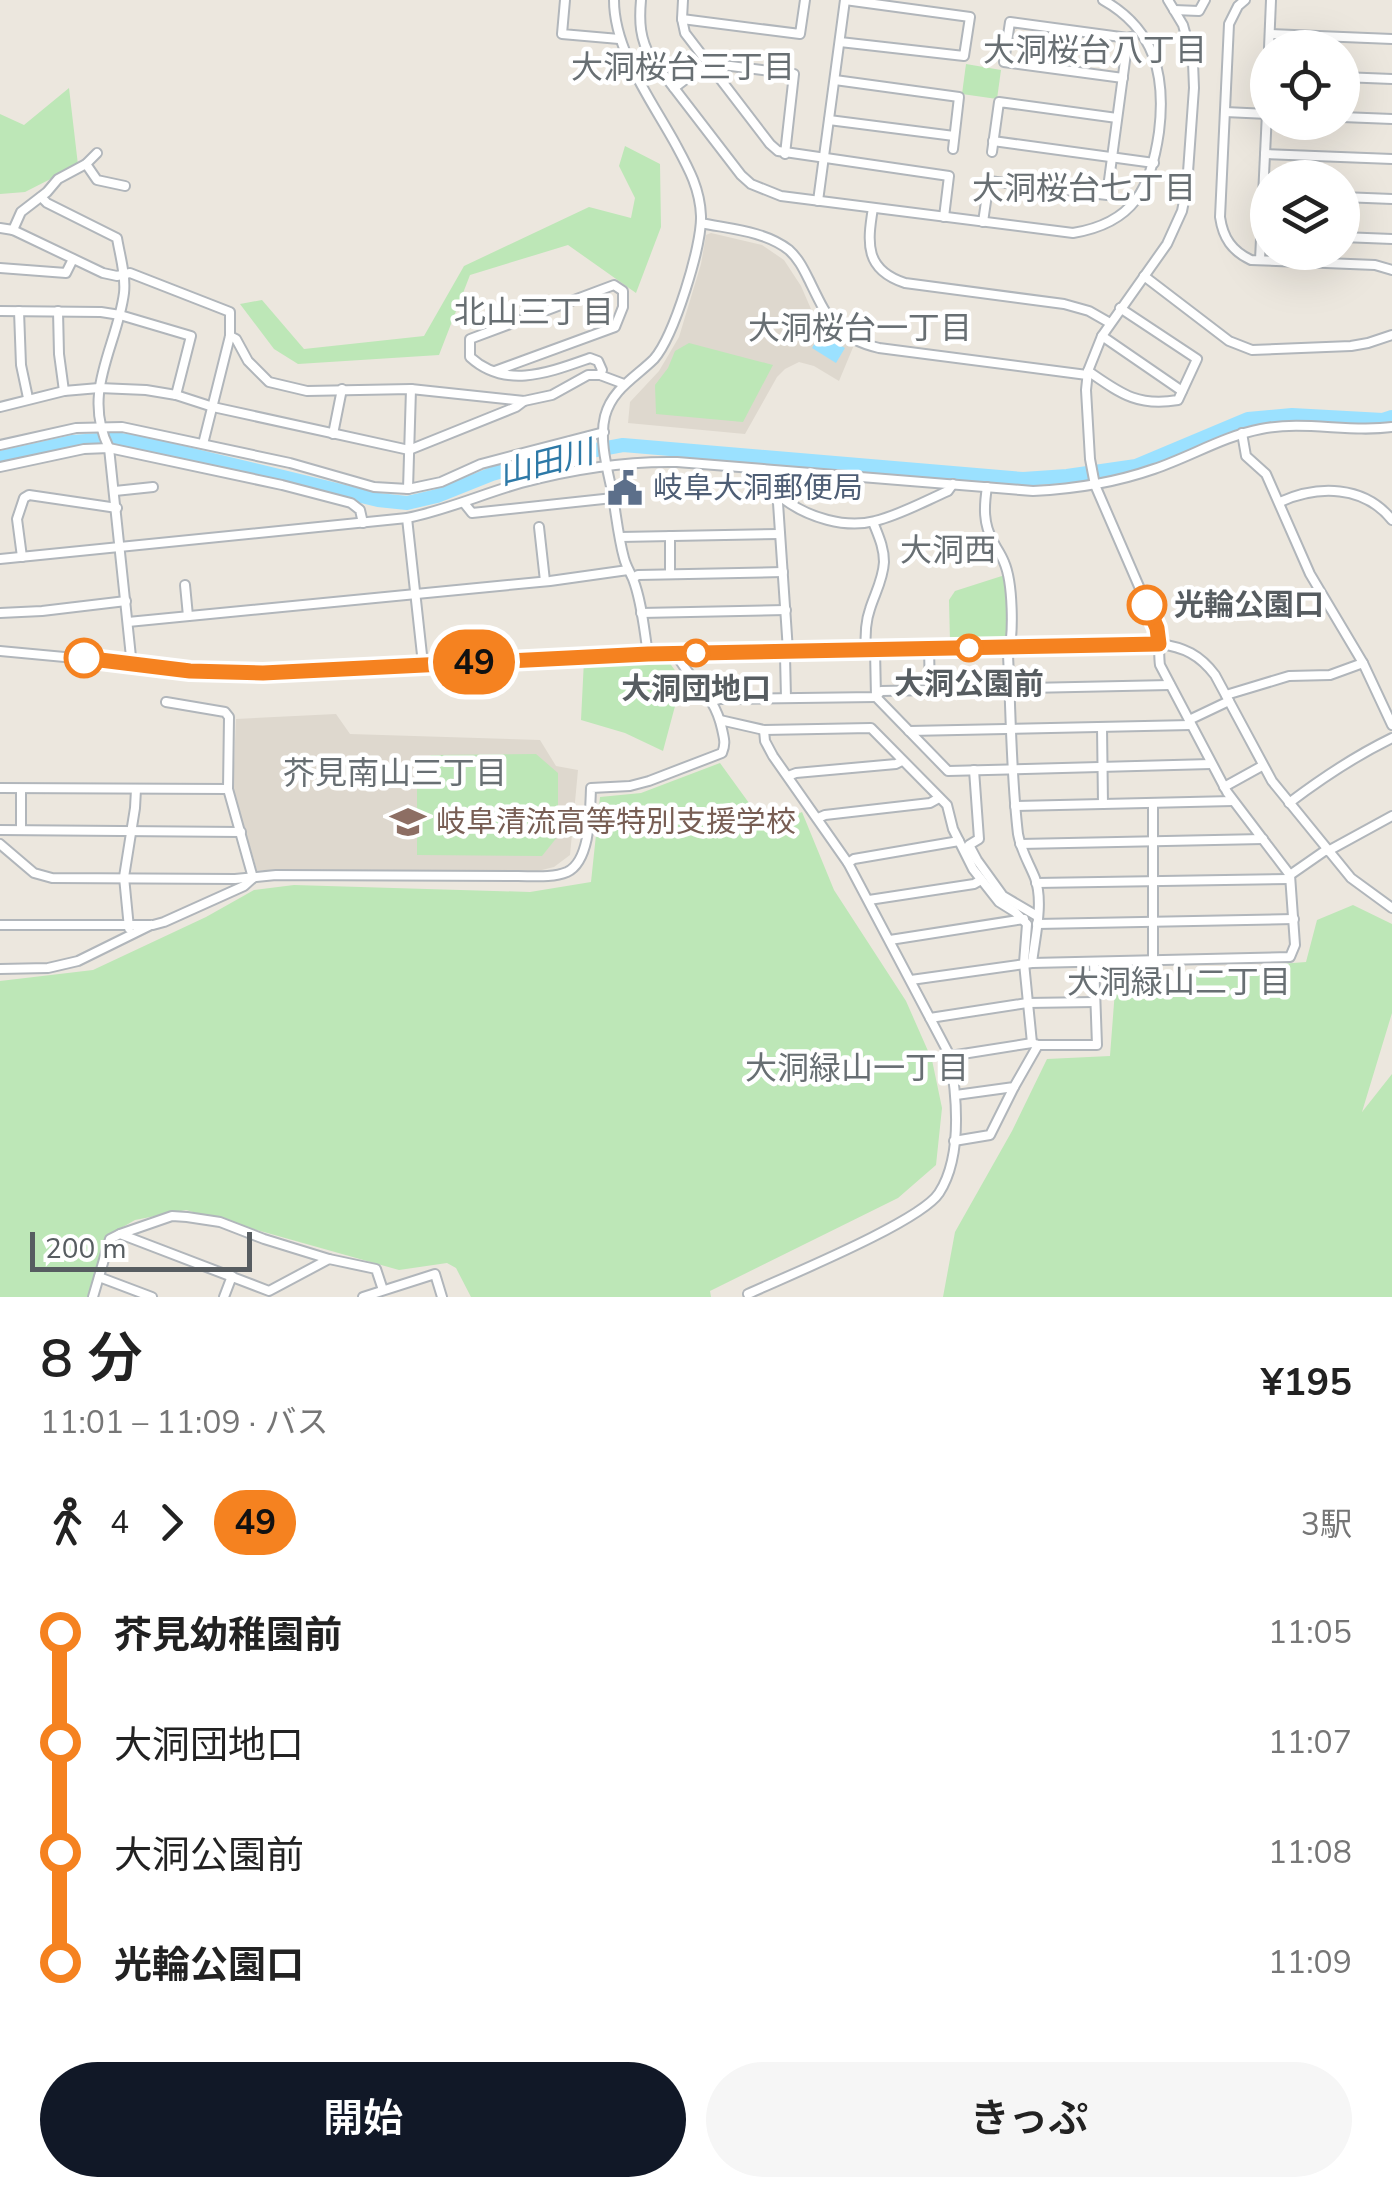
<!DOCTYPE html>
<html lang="ja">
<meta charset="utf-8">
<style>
:root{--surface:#fff;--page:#f6f6f6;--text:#222;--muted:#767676;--accent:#111827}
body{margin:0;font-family:"Nunito Sans","Noto Sans JP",sans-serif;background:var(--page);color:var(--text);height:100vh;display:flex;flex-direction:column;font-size:38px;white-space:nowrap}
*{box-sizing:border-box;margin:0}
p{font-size:32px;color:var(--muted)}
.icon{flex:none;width:55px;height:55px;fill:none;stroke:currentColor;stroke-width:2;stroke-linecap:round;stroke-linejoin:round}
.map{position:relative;height:1297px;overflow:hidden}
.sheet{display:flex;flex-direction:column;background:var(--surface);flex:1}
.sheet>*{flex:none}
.badge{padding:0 20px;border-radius:32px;font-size:35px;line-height:65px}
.controls{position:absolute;left:1250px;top:30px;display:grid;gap:20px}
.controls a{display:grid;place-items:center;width:110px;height:110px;border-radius:50%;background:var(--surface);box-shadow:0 10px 40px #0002;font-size:50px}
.scale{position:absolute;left:30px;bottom:25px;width:222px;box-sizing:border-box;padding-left:10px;border:5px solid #575d61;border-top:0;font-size:28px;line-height:35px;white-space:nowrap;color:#575d61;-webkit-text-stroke:8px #fff;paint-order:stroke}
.map>.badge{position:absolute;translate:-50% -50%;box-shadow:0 0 0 5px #fff}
.legs{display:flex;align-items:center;gap:15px;height:110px;padding:0 40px;font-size:32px}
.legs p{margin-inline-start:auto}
.summary{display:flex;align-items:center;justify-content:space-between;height:170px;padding:0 40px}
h1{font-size:55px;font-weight:600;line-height:75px}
.primary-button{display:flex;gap:20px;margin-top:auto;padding:20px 40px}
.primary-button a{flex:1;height:115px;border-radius:60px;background:var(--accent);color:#fff;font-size:40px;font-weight:600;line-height:115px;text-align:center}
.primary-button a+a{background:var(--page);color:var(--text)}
ul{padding:0 40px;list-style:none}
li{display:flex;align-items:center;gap:35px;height:110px;font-size:38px}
li i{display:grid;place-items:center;width:15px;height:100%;margin:0 12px;background:currentColor}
li i::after{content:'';width:25px;height:25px;margin:-12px;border:8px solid;border-radius:50%;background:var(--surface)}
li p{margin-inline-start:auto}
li:first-child i{background:linear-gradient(#0000 50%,currentColor 0)}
li:last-child i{background:linear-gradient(currentColor 50%,#0000 0)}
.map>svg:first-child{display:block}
.education{fill:#ded8ce}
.green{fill:#bde7b7}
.water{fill:#9be1ff}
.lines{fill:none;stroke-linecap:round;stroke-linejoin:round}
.river{stroke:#9be1ff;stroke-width:14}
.minor-casing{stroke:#b1b6bb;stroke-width:12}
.minor{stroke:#fff;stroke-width:8}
.line-1-casing{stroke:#fff;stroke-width:22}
.line-1{stroke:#f58220;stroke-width:15}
.stop-1-dot{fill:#fff;stroke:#f58220;stroke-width:5}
.labels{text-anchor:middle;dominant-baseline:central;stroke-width:9;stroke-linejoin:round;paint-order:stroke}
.service-label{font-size:30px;fill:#4e5e75;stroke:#fff;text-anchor:start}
.stop-label{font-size:30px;font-weight:bold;fill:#575d61;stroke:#fff}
.education-label{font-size:30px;fill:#785e54;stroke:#fff;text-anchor:start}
.neighbourhood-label{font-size:32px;fill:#686f73;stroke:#fff}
.water-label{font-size:32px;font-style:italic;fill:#2d79a7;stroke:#fff}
</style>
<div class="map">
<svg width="1392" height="1297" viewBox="0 0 1392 1297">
<rect width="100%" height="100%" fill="#ece7de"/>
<g class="education">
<path d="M711,233L762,245L784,260L801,286L811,309L829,328L854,345L839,381L814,366L799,362L785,369L777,377L745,434L628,423L630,402L659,371L679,337L701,264L706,235Z"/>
<path d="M336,714L350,734L540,740L556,766L578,770L570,855L554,867L538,871L257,870L233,790L236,719Z"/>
</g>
<g class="green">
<path d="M966,64L1001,70L997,99L962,94Z"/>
<path d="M69,88L78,165L25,192L0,194V114L24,125Z"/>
<path d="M625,146L660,164L661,227L636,293L568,245L470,275L439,355L298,364L274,349L240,304L262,300L304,349L424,336L464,266L589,207L631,218L635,198L619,166Z"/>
<path d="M689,343L773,365L743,422L656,414L655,385L668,368L675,351Z"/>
<path d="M1005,575L1009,642H950L949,600L955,591Z"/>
<path d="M666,658L682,680L663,751L625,733L581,720L584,660Z"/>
<path d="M536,754L558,773V836L542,856L417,855V770L431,755Z"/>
<path d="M720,763L767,828L802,812L834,890L906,1001L932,1060L942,1108L936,1165L898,1198L710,1291L711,1297H471L456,1268L447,1263L399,1270L186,1210L135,1220L109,1235L93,1297H0V981L93,970L206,917L254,890L294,885L530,892L591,882L600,797L641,793Z"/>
<path d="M1353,905L1392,924V1013L1362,1112L1392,1074V1297H943L955,1232L1012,1131L1047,1059L1110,1056L1116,977L1306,962L1317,920Z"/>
</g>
<path class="water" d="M820,334L845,348L836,363L812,348Z"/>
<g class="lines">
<path class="river" d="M0,458L72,442L114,439L146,444L378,500L407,503L437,496L492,474L542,460L623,445L1023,479L1067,476L1136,466L1248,419L1292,415L1383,420L1392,417"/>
<defs>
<g id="minor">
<path d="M565,0L562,34L619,39"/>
<path d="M614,0C614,51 652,101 676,145C689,169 700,189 701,216C702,246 674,336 654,359C636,377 612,389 605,416C599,439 607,468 612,491C616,513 618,536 624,558C626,566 630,572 633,579C642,602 644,630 648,654"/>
<path d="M641,0C639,22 640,39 651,58L741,175L751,184L781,196L1073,233C1134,223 1151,188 1159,132C1166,76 1155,29 1103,0"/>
<path d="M683,0L682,19L685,33L770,144L778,151L949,176L944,217"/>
<path d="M1245,0L1238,6L1229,24L1220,217C1223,238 1232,251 1251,260L1375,265L1392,270"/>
<path d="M1174,10L1199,11L1205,0"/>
<path d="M682,19L800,34L805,0"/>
<path d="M1270,34L1392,39"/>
<path d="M840,42L964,56L970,17L845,0"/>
<path d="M1269,48L1271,0"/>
<path d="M1342,77L1392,79"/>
<path d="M1123,78L1004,62L1010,22L1128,38L1131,37"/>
<path d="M835,80L959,97L953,149"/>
<path d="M674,88L707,63L794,74L785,154"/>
<path d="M1225,112L1268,114"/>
<path d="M1342,117L1392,119"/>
<path d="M829,120L954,136"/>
<path d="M993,141L1154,163"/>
<path d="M992,152L999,102L1117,118"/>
<path d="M1265,154L1392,159"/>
<path d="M86,164L97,180L125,186"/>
<path d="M41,197L47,203L117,238C120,256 126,275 124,293C117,347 81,392 109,448L131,657L129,664"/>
<path d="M1342,197L1392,199"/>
<path d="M818,201L845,0"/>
<path d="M873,208C867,244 865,270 905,283L1064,304L1089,311L1110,323"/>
<path d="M983,222L989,181L1107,195L1128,38"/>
<path d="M701,223C730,229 765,231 789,250C799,259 804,270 810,282C828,319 836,338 879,348L1087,375"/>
<path d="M0,228L13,230L103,273L117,276L130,273L230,312V336L203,444"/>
<path d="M13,230L21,212L47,192L58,179L86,164L97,153"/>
<path d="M1342,237L1392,239"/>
<path d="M1260,260L1268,91"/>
<path d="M0,268L66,273L73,259"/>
<path d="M1144,276L1229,341L1252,350L1351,346L1368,343L1392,335"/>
<path d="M0,311L101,312L120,315L191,336L176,395"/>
<path d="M19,311L21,365L28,398"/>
<path d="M58,311L59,354L64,391"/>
<path d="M230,336L236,339L248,361L269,382L307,391L411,389L524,401L552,395L588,375H600L624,384"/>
<path d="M1102,336L1182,391"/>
<path d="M495,371L615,327L623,307V291L614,285L470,339V357C506,390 550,372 590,358L598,361L602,370L600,375"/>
<path d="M1088,371C1120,393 1137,407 1178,400L1197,359L1120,308"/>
<path d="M0,407L64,391L99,388L146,390L176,395L213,407L409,450L516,407L524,401"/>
<path d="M1242,433L1246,456L1266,474L1310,574L1363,663L1392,725"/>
<path d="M333,434L342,389"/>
<path d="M0,445L76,428L122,427L290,463L374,487L408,489L441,482L481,464L604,432"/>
<path d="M0,467L84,449L109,448L282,485L351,503L360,510L363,523"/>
<path d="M763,469C764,485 773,491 785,500C808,517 845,529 875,521C900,515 925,501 948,491L953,484"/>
<path d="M987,487C984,506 983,524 993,541C996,548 1001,554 1004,562C1013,582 1014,635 1008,655C1011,715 1011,775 1018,834C1021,851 1029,863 1035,878C1044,902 1035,937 1032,963"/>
<path d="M408,489L411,389"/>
<path d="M115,491L153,487"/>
<path d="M780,496L778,503L788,651L785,656L786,698"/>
<path d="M1280,502C1318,485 1364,485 1392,520"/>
<path d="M464,503L472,513L613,498"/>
<path d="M407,518L423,664"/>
<path d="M539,527L545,581"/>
<path d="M620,537L780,534"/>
<path d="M22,557L17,519L24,498L29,495L117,508"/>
<path d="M0,559L407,518C447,510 482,494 521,483C573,469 623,461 677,462L1033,491C1075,489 1114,483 1154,469C1190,457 1224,436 1261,429C1304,420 1349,433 1392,427"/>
<path d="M670,574V536"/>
<path d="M633,578L638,575L783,572"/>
<path d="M185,585L188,616"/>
<path d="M0,613L42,611L126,601"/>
<path d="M641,613L786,610"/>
<path d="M128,622L550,581L628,570"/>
<path d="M929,649L930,691"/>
<path d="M866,650C865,636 865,623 870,609C875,593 883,580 884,562C884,547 878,535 873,522"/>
<path d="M875,650L876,697L948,771L1211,764"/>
<path d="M0,651L118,662L190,671L263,673L648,654L1159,644C1184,647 1200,655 1215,675L1272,781L1351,878L1392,908"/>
<path d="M1226,695L1289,676L1330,675L1363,663"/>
<path d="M713,701L720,699L876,697L881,691L1170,685"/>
<path d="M166,702L225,712L229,717L228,789L253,878"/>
<path d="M720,720L764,730L871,728L947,805L953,829L973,869L999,902L1015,912L1027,924L1024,963L1032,1043"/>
<path d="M1189,720L1229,701"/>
<path d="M1102,727L1103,804"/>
<path d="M909,731L1191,725"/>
<path d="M974,770L979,839L969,845L977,860L1003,896L1037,916"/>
<path d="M788,776L796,773L896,764L902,761"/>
<path d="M1224,787L1262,766"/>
<path d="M0,788L228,789"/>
<path d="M21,789V829"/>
<path d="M1289,803C1322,778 1355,756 1392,738"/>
<path d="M1015,806L1233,801"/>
<path d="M818,818L825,815L930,803L939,798"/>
<path d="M0,830L241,832"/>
<path d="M0,844L34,873L52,878L235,879L276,875L518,876C533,876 553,878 567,872C591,861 590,810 591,788L630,786L649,781L722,753C726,743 724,739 722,729C714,692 692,684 676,654"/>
<path d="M1020,844L1263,839"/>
<path d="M1328,851L1392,816"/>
<path d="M848,863L854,859L959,841"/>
<path d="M1290,875L1326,850"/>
<path d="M1036,883L1290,879"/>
<path d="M869,900L974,884L981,880"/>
<path d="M1037,924L1294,919"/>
<path d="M0,925H153L164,922L244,886L253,878"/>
<path d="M129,928L124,877L135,808L136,789"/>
<path d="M890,940L1024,919"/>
<path d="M1153,960V803"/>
<path d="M0,969L48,968L78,961L151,925"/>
<path d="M911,980L1032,963L1290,957L1295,945L1290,875L1227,792L1160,665C1158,652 1161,640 1157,628L1095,485L1090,459L1086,390L1088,371L1102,336L1167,244L1182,211L1187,186L1194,88L1193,62L1183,25L1168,0"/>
<path d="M930,1018L1027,1003L1095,1002"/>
<path d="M950,1056L1032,1043L1038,1045H1097L1094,962"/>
<path d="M956,1095L1014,1087L1038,1045"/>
<path d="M954,1141L990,1135L1014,1087"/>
<path d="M120,1234L172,1216L187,1217L220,1222L264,1239L329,1259"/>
<path d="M99,1277L152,1297"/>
<path d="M748,1294C787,1276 920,1222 939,1193C963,1156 957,1097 950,1056L848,863L773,756L765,741L764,730"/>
<path d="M93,1297L110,1239L120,1234L269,1291L329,1259L376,1269L383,1290"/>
<path d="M224,1297L232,1276"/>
<path d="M363,1297L435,1274L442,1297"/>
</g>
</defs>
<use href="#minor" class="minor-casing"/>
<use href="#minor" class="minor"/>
</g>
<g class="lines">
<defs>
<path id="line-1" d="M84,658L190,671L263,673L648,654L1159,644L1157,628L1147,605"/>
</defs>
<use href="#line-1" class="line-1-casing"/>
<use href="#line-1" class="line-1"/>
</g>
<defs>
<symbol id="civic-bare" viewBox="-9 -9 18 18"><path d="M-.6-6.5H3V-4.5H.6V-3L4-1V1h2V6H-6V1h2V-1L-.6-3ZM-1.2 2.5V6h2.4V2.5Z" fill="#5c6f8a" stroke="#fff" stroke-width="2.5" paint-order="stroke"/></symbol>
<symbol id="school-bare" viewBox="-9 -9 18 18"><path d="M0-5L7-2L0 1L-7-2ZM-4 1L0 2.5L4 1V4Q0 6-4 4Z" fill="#8d6e63" stroke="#fff" stroke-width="2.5" paint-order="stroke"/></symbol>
</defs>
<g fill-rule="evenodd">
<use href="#civic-bare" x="600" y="463" width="50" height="50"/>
<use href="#school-bare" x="383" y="797" width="50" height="50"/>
</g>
<g class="stop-1-dot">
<circle cx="1147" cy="605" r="18"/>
<circle cx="969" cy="648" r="12"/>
<circle cx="696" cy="653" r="12"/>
<circle cx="84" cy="658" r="18"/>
</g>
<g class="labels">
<g class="service-label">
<text x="653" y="488">岐阜大洞郵便局</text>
</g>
<g class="stop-label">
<text x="1174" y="605" text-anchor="start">光輪公園口</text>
<text x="969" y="684">大洞公園前</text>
<text x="696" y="689">大洞団地口</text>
</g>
<g class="education-label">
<text x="436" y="822">岐阜清流高等特別支援学校</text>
</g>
<g class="neighbourhood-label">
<text x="1095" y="50">大洞桜台八丁目</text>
<text x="683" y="67">大洞桜台三丁目</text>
<text x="1084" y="188">大洞桜台七丁目</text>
<text x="534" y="312">北山三丁目</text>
<text x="860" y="328">大洞桜台一丁目</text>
<text x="948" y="550">大洞西</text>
<text x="395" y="773">芥見南山三丁目</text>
<text x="1179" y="982">大洞緑山二丁目</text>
<text x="857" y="1068">大洞緑山一丁目</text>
</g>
<g class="water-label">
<text transform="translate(546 463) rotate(-14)">山田川</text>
</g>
</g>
</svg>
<div class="controls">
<a><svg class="icon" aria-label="locate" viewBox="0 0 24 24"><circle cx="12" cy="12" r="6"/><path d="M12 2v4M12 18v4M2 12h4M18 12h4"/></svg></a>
<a><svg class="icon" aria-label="layers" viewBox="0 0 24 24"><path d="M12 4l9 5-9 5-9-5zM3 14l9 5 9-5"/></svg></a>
</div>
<div class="scale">200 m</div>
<b class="badge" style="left:474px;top:662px;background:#f58220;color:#111">49</b>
</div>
<section class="sheet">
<div class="summary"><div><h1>8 分</h1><p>11:01 – 11:09 · バス</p></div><b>¥195</b></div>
<div class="legs"><svg class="icon" aria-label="walk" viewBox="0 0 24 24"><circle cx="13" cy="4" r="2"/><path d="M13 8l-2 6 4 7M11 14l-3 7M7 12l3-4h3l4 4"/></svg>4<svg class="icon" aria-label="forward" viewBox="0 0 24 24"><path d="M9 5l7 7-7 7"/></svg><b class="badge" style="background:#f58220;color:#111">49</b><p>3駅</p></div>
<ul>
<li><i style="color:#f58220"></i><b>芥見幼稚園前</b><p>11:05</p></li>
<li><i style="color:#f58220"></i><span>大洞団地口</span><p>11:07</p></li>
<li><i style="color:#f58220"></i><span>大洞公園前</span><p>11:08</p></li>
<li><i style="color:#f58220"></i><b>光輪公園口</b><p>11:09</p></li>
</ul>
<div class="primary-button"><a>開始</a><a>きっぷ</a></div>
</section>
